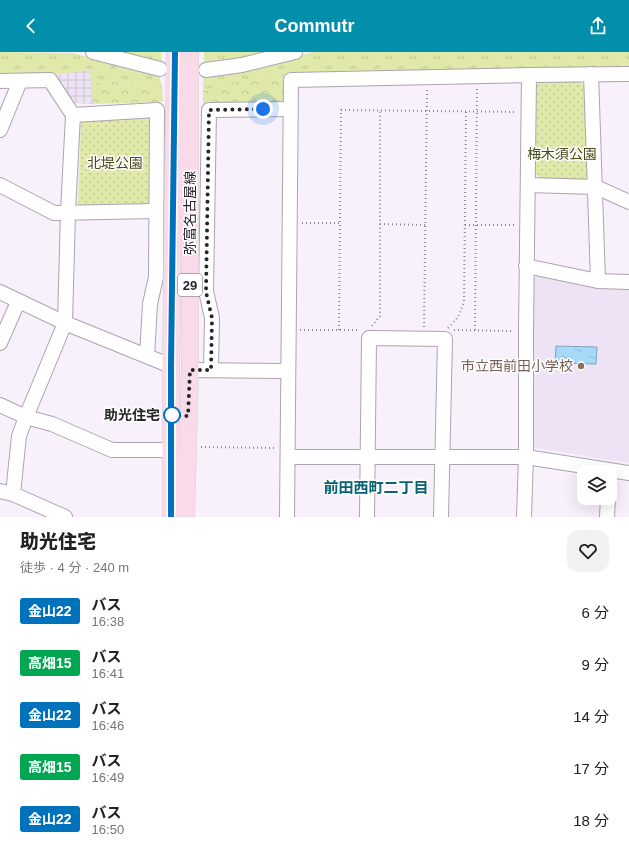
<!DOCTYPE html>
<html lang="ja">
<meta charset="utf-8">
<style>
:root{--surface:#fff;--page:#f2f2f2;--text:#222;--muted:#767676;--accent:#018fab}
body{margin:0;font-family:Arial,"Noto Sans JP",sans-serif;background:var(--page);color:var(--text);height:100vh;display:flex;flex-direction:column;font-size:15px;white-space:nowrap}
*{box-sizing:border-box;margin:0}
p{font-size:13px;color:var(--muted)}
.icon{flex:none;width:22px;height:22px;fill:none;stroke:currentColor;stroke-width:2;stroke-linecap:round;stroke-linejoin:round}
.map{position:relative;height:465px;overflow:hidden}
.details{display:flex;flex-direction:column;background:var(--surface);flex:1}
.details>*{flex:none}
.badge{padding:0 8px;border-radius:3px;font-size:14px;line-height:26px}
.tools{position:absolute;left:577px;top:413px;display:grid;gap:8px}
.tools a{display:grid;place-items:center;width:40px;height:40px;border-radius:8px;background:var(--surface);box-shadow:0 4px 16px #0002;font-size:20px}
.you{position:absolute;width:20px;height:20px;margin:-10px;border:3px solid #fff;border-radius:50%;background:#1a73e8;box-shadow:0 0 0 6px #1a73e833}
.map>.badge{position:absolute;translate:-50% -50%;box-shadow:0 0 0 2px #fff}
.round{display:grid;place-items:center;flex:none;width:42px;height:42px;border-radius:12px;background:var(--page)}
.overview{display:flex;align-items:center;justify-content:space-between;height:68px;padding:0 20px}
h1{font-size:19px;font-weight:800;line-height:30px}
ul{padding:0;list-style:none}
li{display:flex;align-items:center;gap:12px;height:52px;padding:0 20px}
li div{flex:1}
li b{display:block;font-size:15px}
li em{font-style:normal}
li .badge{min-width:44px;font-weight:700;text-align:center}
header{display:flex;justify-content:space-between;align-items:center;height:52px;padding:0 20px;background:var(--accent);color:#fff;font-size:18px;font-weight:800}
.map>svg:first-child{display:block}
.industrial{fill:url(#industrial-grid)}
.built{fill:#eee3f4}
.grass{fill:url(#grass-tufts)}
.forest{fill:url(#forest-crowns)}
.park{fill:url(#park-dots)}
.water{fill:url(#water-ripples);stroke:#81a3bb}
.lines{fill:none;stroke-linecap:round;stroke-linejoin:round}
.minor-casing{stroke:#aba4ae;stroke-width:16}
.major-casing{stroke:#d4d3d4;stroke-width:18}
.path{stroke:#8e8990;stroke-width:2;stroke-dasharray:1 3;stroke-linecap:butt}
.minor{stroke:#fff;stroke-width:14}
.major{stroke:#f8dae9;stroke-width:17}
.line-casing{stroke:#fff;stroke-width:9}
.line{stroke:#0072bc;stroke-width:6}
.walk{stroke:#272529;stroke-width:4;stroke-dasharray:0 7.2}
.education-dot{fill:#8d6e63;stroke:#fff;stroke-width:1.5}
.stop-dot{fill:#fff;stroke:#0072bc;stroke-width:2}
.labels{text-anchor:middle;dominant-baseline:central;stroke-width:3;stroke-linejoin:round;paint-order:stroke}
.shield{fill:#fff;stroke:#686669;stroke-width:1}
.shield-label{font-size:13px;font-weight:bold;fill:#272529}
.park-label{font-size:14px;fill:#454a19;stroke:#fff}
.street-label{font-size:14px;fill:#272529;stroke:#fff}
.education-label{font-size:14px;fill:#785e54;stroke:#fff;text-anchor:end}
.stop-label{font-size:14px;font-weight:bold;fill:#272529;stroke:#fff;text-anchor:end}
.neighbourhood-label{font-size:15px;font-weight:bold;fill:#096275;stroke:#fff}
</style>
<header><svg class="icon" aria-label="back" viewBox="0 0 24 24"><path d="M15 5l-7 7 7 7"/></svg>Commutr<svg class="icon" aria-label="share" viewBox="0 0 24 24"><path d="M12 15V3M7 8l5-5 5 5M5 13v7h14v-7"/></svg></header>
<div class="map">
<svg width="629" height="465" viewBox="0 0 629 465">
<defs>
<pattern id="industrial-grid" width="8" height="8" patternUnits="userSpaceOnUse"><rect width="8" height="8" fill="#eee3f4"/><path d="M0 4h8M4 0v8" fill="none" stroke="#ccc3d1"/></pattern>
<pattern id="grass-tufts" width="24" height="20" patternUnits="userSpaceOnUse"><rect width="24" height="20" fill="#e0e9a9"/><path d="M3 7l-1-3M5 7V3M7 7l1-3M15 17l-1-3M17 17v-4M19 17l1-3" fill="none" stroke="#c0c891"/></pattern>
<pattern id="forest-crowns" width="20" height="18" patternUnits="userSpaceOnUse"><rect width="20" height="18" fill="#e0e9a9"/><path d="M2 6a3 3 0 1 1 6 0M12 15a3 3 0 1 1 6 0" fill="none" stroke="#c0c891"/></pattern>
<pattern id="park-dots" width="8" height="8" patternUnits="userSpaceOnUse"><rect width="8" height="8" fill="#e0e9a9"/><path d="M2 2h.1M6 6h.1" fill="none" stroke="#c0c891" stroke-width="1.8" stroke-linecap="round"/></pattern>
<pattern id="water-ripples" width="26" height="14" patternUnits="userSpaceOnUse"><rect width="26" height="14" fill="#a7d9f9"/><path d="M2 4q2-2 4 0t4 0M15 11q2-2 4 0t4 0" fill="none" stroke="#90bad5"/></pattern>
</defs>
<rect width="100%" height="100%" fill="#f8f1fb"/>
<path class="industrial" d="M90,18L93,52L73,51L54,23Z"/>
<path class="built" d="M538,224L597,236L629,237V411L536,396L532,391L534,227Z"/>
<g class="grass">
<path d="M0,0L72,1L159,22L162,36L109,29L91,32L90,18L54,23L0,24Z"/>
<path d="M115,0H161L162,11Z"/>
<path d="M204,0H267L204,13Z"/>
<path d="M314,0H629V18L286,22L203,38V23L244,17Z"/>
</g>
<g class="forest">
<path d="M286,22V45L281,51L203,52V38L261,24Z"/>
<path d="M109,29L162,36L163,50L93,52L91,32Z"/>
</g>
<g class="park">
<path d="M579,29L584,33L589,126L585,130L541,127L536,122V35L539,30Z"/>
<path d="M85,67H147L151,70L150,151L147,155H81L78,152L81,71Z"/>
</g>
<path class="water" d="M556,294L597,295L596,312L555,311Z"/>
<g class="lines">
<defs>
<g id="minor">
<path d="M93,0L160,17"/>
<path d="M206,18L242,13L295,0"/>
<path d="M591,22L598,229"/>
<path d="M529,23L629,22"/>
<path d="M0,29L50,28L73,63L68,160L65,271L26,365L19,384L13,442"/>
<path d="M73,63L157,58L156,225L150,252L147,304"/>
<path d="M0,78L20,29"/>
<path d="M0,133L54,161L156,159"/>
<path d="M528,133L596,135L629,150"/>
<path d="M526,214L598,229L629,230"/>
<path d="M0,240L65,271L171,314"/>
<path d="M0,291L18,250"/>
<path d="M190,318L288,319"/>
<path d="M211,318L212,266L206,239L209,58L290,57"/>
<path d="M0,353L26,365L52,372L112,398H172"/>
<path d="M288,405H526L629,421"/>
<path d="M0,439L13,442L65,465"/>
<path d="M287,465L291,28L529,23L526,279V405L524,465"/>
<path d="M367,465L369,286L445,287L441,465"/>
<path d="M607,465L608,446"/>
</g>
<g id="major">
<path d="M171,465V314L175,0"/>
<path d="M186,465L190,318V0"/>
</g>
</defs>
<use href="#minor" class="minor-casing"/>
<use href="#major" class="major-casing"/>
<g class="path">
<path d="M302,171H340"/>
<path d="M380,172L425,173"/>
<path d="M465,173H516"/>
<path d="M372,274L380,264V58"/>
<path d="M424,275L427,37"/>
<path d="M448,276L458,265L464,250L466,59"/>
<path d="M300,278H359"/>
<path d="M339,278L341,58L517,60"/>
<path d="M454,278L513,279"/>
<path d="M475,278L477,36"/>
<path d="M201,395L277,396"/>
</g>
<use href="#minor" class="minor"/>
<use href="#major" class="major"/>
</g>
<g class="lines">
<defs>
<path id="line" d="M171,465V314L175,0"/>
</defs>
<use href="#line" class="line-casing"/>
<use href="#line" class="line"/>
<path class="walk" d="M172,363L188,364L190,318H211L212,266L206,240L209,58L263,57"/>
</g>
<circle class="education-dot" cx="581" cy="314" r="4"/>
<circle class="stop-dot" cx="172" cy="363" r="8"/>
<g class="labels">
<rect class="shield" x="178" y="222" width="24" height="22" rx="3"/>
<g class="shield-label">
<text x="190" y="233">29</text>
</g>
<g class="park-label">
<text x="562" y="102">梅木須公園</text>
<text x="115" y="111">北堤公園</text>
</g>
<g class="street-label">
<text transform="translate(190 161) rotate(-90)">弥富名古屋線</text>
</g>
<g class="education-label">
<text x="573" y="314">市立西前田小学校</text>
</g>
<g class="stop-label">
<text x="160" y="363">助光住宅</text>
</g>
<g class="neighbourhood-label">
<text x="376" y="435">前田西町二丁目</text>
</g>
</g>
</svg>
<div class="tools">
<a><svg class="icon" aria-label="layers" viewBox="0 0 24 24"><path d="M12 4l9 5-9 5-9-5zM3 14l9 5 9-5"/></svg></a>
</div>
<div class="you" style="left:263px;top:57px"></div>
</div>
<section class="details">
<div class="overview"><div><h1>助光住宅</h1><p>徒歩 · 4 分 · 240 m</p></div><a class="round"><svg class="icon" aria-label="heart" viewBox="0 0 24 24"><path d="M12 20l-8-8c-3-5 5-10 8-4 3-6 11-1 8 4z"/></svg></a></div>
<ul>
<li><span class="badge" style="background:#0072bc;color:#fff">金山22</span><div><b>バス</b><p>16:38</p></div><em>6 分</em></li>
<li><span class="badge" style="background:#00a651;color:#fff">高畑15</span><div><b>バス</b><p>16:41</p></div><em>9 分</em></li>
<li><span class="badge" style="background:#0072bc;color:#fff">金山22</span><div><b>バス</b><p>16:46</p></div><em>14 分</em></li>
<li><span class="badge" style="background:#00a651;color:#fff">高畑15</span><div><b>バス</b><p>16:49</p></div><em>17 分</em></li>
<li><span class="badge" style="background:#0072bc;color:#fff">金山22</span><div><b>バス</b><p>16:50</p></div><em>18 分</em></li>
</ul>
</section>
